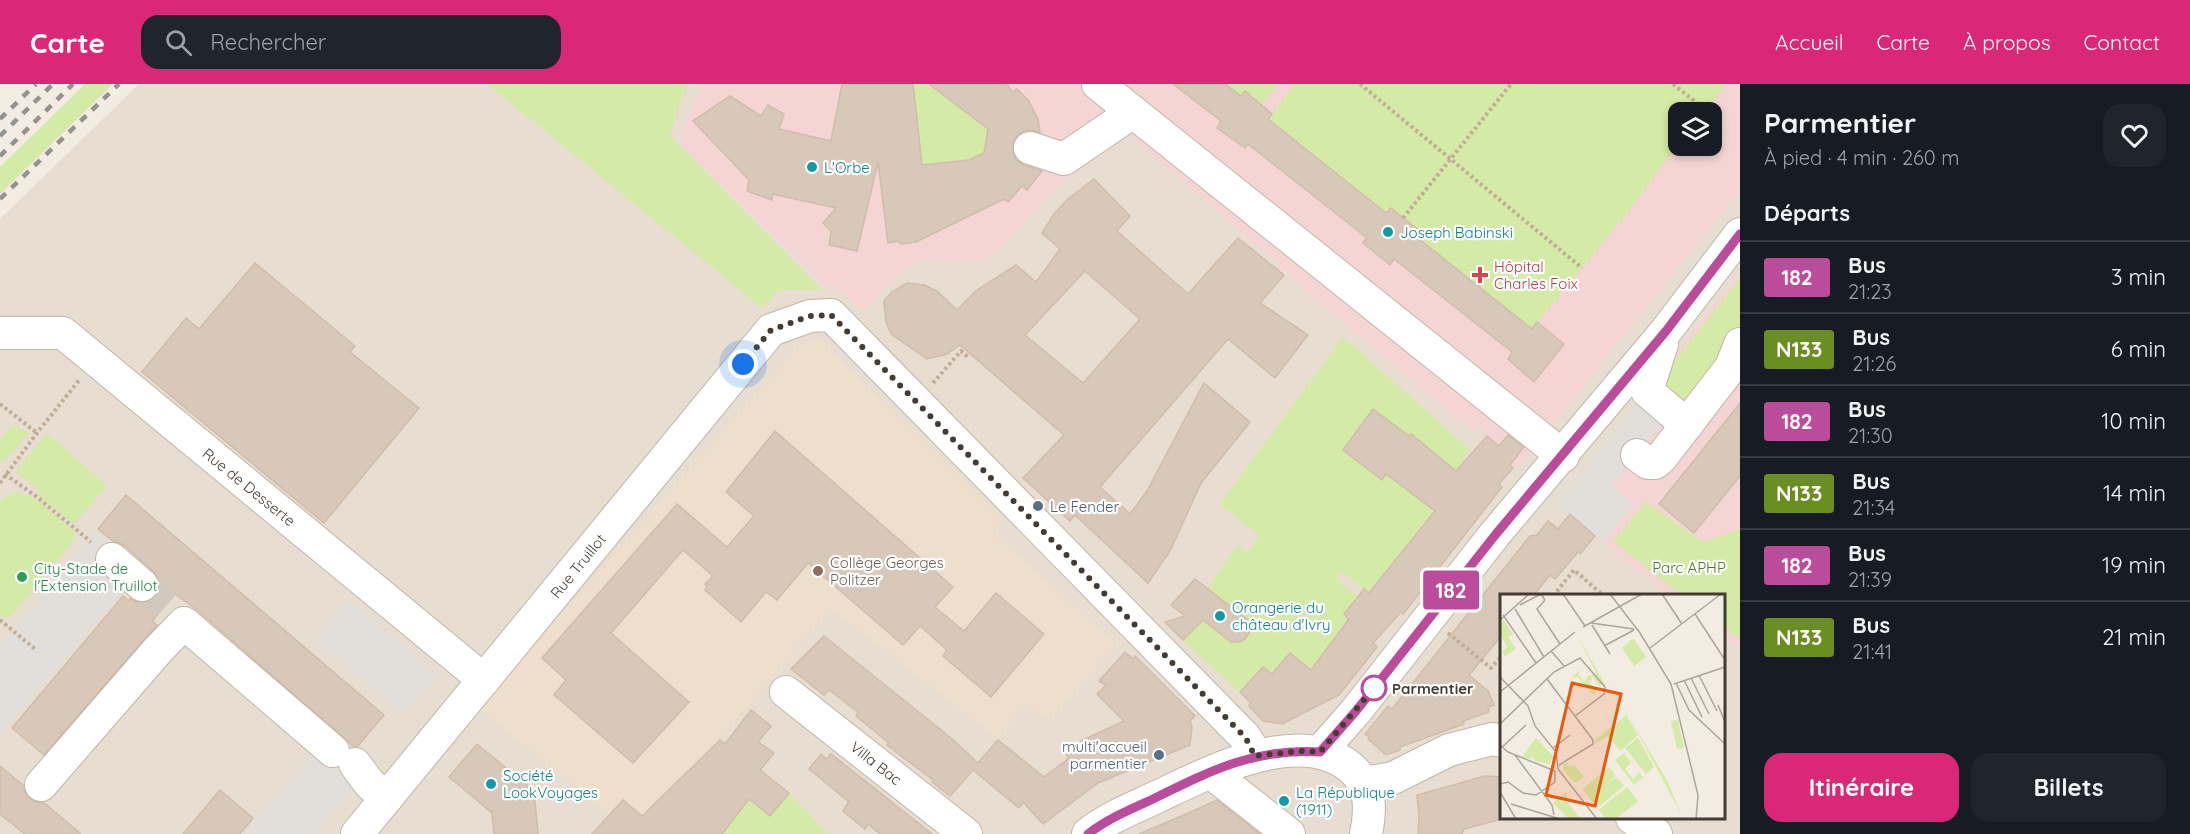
<!DOCTYPE html>
<html lang="fr">
<meta charset="utf-8">
<style>
:root{--surface:#171b24;--page:#20242c;--text:#f1f3f6;--muted:#9ea1a6;--line:#363941;--accent:#db2777}
body{margin:0;font-family:Quicksand,sans-serif;background:var(--page);color:var(--text);height:100vh;display:flex;flex-direction:column;font-size:22px;white-space:nowrap}
*{box-sizing:border-box;margin:0}
p{font-size:20px;color:var(--muted)}
.icon{flex:none;width:33px;height:33px;fill:none;stroke:currentColor;stroke-width:2;stroke-linecap:round;stroke-linejoin:round}
.map{position:relative;flex:1;overflow:hidden}
.panel{display:flex;flex-direction:column;background:var(--surface);width:450px}
.panel>*{flex:none}
.badge{padding:0 12px;border-radius:4px;font-size:21px;line-height:39px}
.buttons{position:absolute;left:1668px;top:18px;display:grid;gap:12px}
.buttons a{display:grid;place-items:center;width:54px;height:54px;border-radius:12px;background:var(--surface);box-shadow:0 3px 9px #0003;font-size:30px}
.you{position:absolute;width:30px;height:30px;margin:-15px;border:4px solid #fff;border-radius:50%;background:#1a73e8;box-shadow:0 0 0 9px #1a73e833}
.map>.badge{position:absolute;translate:-50% -50%;box-shadow:0 0 0 3px #fff}
h2{padding:0 24px;font-size:22px;line-height:54px}
.round{display:grid;place-items:center;flex:none;width:63px;height:63px;border-radius:18px;background:var(--page)}
.headline{display:flex;align-items:center;justify-content:space-between;height:102px;padding:0 24px}
h1{font-size:28px;font-weight:700;line-height:45px}
.action{display:flex;gap:12px;margin-top:auto;padding:12px 24px}
.action a{flex:1;height:69px;border-radius:18px;background:var(--accent);color:#fff;font-size:24px;font-weight:700;line-height:69px;text-align:center}
.action a+a{background:var(--page);color:var(--text)}
ul{padding:0;list-style:none}
li{display:flex;align-items:center;gap:18px;height:72px;padding:0 24px;border-top:2px solid var(--line)}
li div{flex:1}
li b{display:block;font-size:22px}
li em{font-style:normal}
li .badge{min-width:66px;font-weight:700;text-align:center}
header{display:flex;align-items:center;gap:36px;box-sizing:border-box;height:84px;padding:0 30px;background:var(--accent);color:#fff}
header strong{font-size:28px}
nav{display:flex;gap:33px;margin-inline-start:auto;font-size:21px}
.search{width:420px;height:54px;background:var(--page);display:flex;align-items:center;gap:15px;box-sizing:border-box;padding:0 21px;border-radius:18px;color:var(--muted);font-size:22px}
main{display:flex;flex:1;min-height:0}
.map>svg:first-child{display:block}
.residential{fill:#e7ddd0;fill-rule:evenodd}
.education{fill:#eddfcb}
.medical{fill:#f4d5d4;fill-rule:evenodd}
.green{fill:#d4eaa7}
.parking{fill:#e2dfdb}
.building{fill:#d8c8ba;stroke:#d0bcaa;stroke-width:1.5;fill-rule:evenodd}
.lines{fill:none;stroke-linecap:round;stroke-linejoin:round}
.minor-tunnel{stroke:#cfc9bf;stroke-width:32;stroke-dasharray:32 16;stroke-linecap:butt}
.minor-casing{stroke:#c1b5a7;stroke-width:34}
.path{stroke:#c1ac95;stroke-width:4;stroke-dasharray:3 3;stroke-linecap:butt}
.minor{stroke:#fff;stroke-width:32}
.rail{stroke:#939393;stroke-width:4.5;stroke-dasharray:8 8;stroke-linecap:butt}
.line-casing{stroke:#fff;stroke-width:14}
.line{stroke:#ba4c9b;stroke-width:9}
.walk{stroke:#443b32;stroke-width:6;stroke-dasharray:0 10.8}
.culture-dot{fill:#0f9aa8;stroke:#fff;stroke-width:2}
.health-dot{fill:#e0444e;stroke:#fff;stroke-width:2}
.service-dot{fill:#5c6f8a;stroke:#fff;stroke-width:2}
.education-dot{fill:#8d6e63;stroke:#fff;stroke-width:2}
.leisure-dot{fill:#2e9e5b;stroke:#fff;stroke-width:2}
.stop-dot{fill:#fff;stroke:#ba4c9b;stroke-width:3}
.labels{text-anchor:middle;dominant-baseline:central;stroke-width:4.5;stroke-linejoin:round;paint-order:stroke}
.culture-label{font-size:15px;fill:#0d838f;stroke:#fff;text-anchor:start}
.health-label{font-size:15px;fill:#be3a42;stroke:#fff;text-anchor:start}
.street-label{font-size:15px;fill:#443b32;stroke:#fff}
.service-label{font-size:15px;fill:#4e5e75;stroke:#fff;text-anchor:start}
.education-label{font-size:15px;fill:#785e54;stroke:#fff;text-anchor:start}
.park-label{font-size:15px;fill:#4d7923;stroke:#fff}
.leisure-label{font-size:15px;fill:#27864d;stroke:#fff;text-anchor:start}
.stop-label{font-size:15px;font-weight:bold;fill:#443b32;stroke:#fff;text-anchor:start}
.inset-road{fill:none;stroke:#aca59c;stroke-width:1.5}
.view{fill:#e8590c;fill-opacity:0.15;stroke:#e8590c;stroke-width:3}
.inset-edge{fill:none;stroke:#443b32;stroke-width:3}
</style>
<header>
<strong>Carte</strong>
<div class="search"><svg class="icon" aria-label="search" viewBox="0 0 24 24"><circle cx="10" cy="10" r="6"/><path d="M15 15l6 6"/></svg>Rechercher</div>
<nav><a>Accueil</a><a>Carte</a><a>À propos</a><a>Contact</a></nav>
</header>
<main>
<div class="map">
<svg width="1740" height="750" viewBox="0 0 1740 750">
<rect width="100%" height="100%" fill="#f2ece2"/>
<path class="residential" d="M139,0H1740V750H0V135ZM1678,28H1712V62H1678ZM1502,512H1724V734H1502Z"/>
<path class="education" d="M819,255L1003,435L993,449L1118,561L1048,637L1026,620L998,655L830,524L720,656L628,745L478,624L799,262Z"/>
<g class="medical">
<path d="M703,0H1740V106L1518,383L1512,378L1526,361L1510,348L1499,361L1487,352L1482,341L1474,348L1289,193L1288,188L1126,49L1051,109L998,167L980,177L922,175L900,190L864,227L835,202H826L683,62L682,47ZM1678,28H1712V62H1678Z"/>
<path d="M1740,189V194L1654,304L1740,247V566L1724,554V512L1667,511L1558,420Z"/>
</g>
<g class="green">
<path d="M85,0H113L0,110V83Z"/>
<path d="M487,0H686L670,52L822,206H778L762,224Z"/>
<path d="M898,0H925L940,9L948,0V15L989,46L985,61L986,68L969,76L926,80L915,86L878,83L879,77L901,61L919,52L912,8Z"/>
<path d="M1225,0H1279L1261,22L1245,8L1241,12Z"/>
<path d="M1295,0H1727L1704,28H1678V60L1631,124L1532,245L1414,151L1418,146L1391,124L1386,129L1268,35Z"/>
<path d="M1740,194V247L1686,331L1654,304Z"/>
<path d="M1343,253L1469,365L1435,426L1369,509L1342,488L1336,495L1363,517L1356,526L1350,522L1344,530L1349,535L1311,586L1290,569L1272,590L1262,583L1240,608L1183,556L1193,546L1192,527L1231,558C1242,559 1247,554 1252,544L1248,536L1207,505L1238,461L1248,468L1260,452L1220,420Z"/>
<path d="M13,341L29,349L6,375L0,377V356Z"/>
<path d="M47,349L107,402L74,440L38,411L40,407L16,388Z"/>
<path d="M13,408L24,410L37,416L73,446L75,455L10,533L4,534L0,531V417Z"/>
<path d="M1646,418L1703,458L1740,445V555L1724,543V512L1681,511L1613,457Z"/>
<path d="M789,709L828,750H722L749,715L770,732Z"/>
</g>
<g class="parking">
<path d="M1642,314L1667,335L1611,401L1634,421L1603,458L1558,420Z"/>
<path d="M97,447L143,486L0,650V563Z"/>
<path d="M347,517L437,592L404,630L315,557Z"/>
<path d="M312,669L353,703L314,750H245Z"/>
</g>
<g class="building">
<path d="M842,0H913L922,81L969,76L984,69L988,45L929,0H1007L1012,8L1017,5L1028,16L1038,35L1040,48L1027,46L1018,50L1013,59V68L1016,76L1024,81L1042,87L1027,106L1022,102L1008,118L1004,115L916,158L901,160L898,157L888,159L878,78L857,167L829,161L831,147L823,139L836,124L773,110L772,116L747,107L749,96L693,37L730,12L761,32L768,21L784,30L779,45L831,57Z"/>
<path d="M1173,0H1225L1241,12L1245,7L1272,30L1268,35L1386,129L1391,124L1403,134L1419,146L1414,151L1532,245L1537,238L1564,260L1534,298L1508,275L1512,268L1394,175L1390,181L1363,159L1367,154L1248,60L1245,64L1217,44L1221,37Z"/>
<path d="M1094,95L1130,132L1117,147L1188,210L1238,154L1284,191L1260,219L1308,251L1275,294L1228,255L1100,403L1130,430L1147,407L1204,299L1250,338L1201,399L1170,467L1148,499L1075,431L1070,437L1023,394L1064,351L960,261L947,270L927,275L891,250L886,238L884,217L892,208L907,199L924,201L937,207L957,226L977,206L1016,181L1036,198L1060,165L1042,149L1054,130L1068,115ZM1085,187L1140,235L1083,299L1025,251Z"/>
<path d="M255,179L355,262L350,268L419,324L324,439L142,288L186,234L199,245Z"/>
<path d="M1740,319V392L1694,449L1659,420Z"/>
<path d="M1373,325L1409,352L1411,350L1456,387L1487,352L1499,362L1508,351L1524,363L1510,381L1513,384L1499,400L1502,403L1403,530L1401,528L1373,559L1377,563L1339,611L1282,640L1263,637L1249,622L1251,619L1240,608L1263,583L1272,590L1290,569L1311,586L1349,535L1344,530L1364,505L1369,509L1435,427L1386,390L1382,396L1343,366Z"/>
<path d="M775,347L953,503L935,523L964,547L996,509L1044,550L991,613L943,572L947,566L920,542L903,561L808,479L777,516L766,508L741,538L705,506L707,502L705,500L713,492L683,466L611,549L689,618L633,679L554,611L566,596L542,574L677,420L727,463L754,432L726,408Z"/>
<path d="M126,411L384,631L357,663L353,662L196,525L175,510L152,537L157,541L44,671L12,644L123,512L128,517L130,515L139,519L148,518L156,512L159,505V496L154,488L124,461L113,457L98,445Z"/>
<path d="M1570,430L1595,452L1580,470L1578,468L1555,495L1550,491L1533,512H1502V551L1469,591L1488,607L1494,621L1488,623L1489,628L1463,637L1464,640L1400,663V666L1386,671L1368,655L1370,653L1365,650L1388,622L1392,625L1530,452L1537,451L1548,437L1558,445Z"/>
<path d="M1195,495L1248,536L1252,545L1245,555L1240,558H1231L1203,536L1183,556L1165,538L1185,532L1171,521Z"/>
<path d="M824,552L951,654L978,679L998,656L1044,693L1068,675L1066,667L1081,661V657L1124,637L1097,610L1106,601L1099,597L1125,568L1133,575L1135,572L1195,632L1190,637L1192,643L1190,661L1098,699L1043,740L1023,718L1019,724L973,686L950,712L932,698L933,696L887,661L889,659L856,632L858,628L829,606L824,611L791,585Z"/>
<path d="M751,626L771,642L758,658L774,669L760,686L789,709L770,732L749,715L722,750H592L623,716L642,732L720,656L725,660Z"/>
<path d="M477,660L534,707L538,750H494L492,729L449,693Z"/>
<path d="M821,670L826,675L831,670L932,750H880L868,740L865,745L843,727L849,718L809,685Z"/>
<path d="M0,682L24,702V707L30,715L37,718H43L81,750H25L0,730Z"/>
<path d="M1485,692L1502,693V735L1464,745L1462,750H1418L1419,731L1417,711Z"/>
<path d="M220,706L253,734L240,750H183Z"/>
<path d="M1217,716L1260,750H1139L1184,731Z"/>
</g>
<g class="lines">
<path class="minor-tunnel" d="M142,501L166,521"/>
<defs>
<g id="minor">
<path d="M1098,0L1563,372"/>
<path d="M1030,64L1064,75L1133,28"/>
<path d="M0,249H63L484,596"/>
<path d="M1662,260L1647,307L1687,341"/>
<path d="M1637,371L1648,379H1655L1661,374L1731,283L1740,260"/>
<path d="M112,475L142,501"/>
<path d="M786,608L966,750"/>
<path d="M1320,668L1356,627L1495,450L1666,247L1740,150"/>
<path d="M355,680L369,699L386,715"/>
<path d="M1219,695L1289,750"/>
<path d="M1365,699L1393,694L1449,666L1492,655L1502,657"/>
<path d="M41,701L158,566L184,539L333,667"/>
<path d="M1632,734L1656,750"/>
<path d="M357,750L771,246L810,232L831,231L1244,652L1250,661L1254,672"/>
<path d="M1088,750C1109,733 1136,723 1161,711C1211,687 1299,642 1350,683C1372,701 1371,725 1366,750"/>
</g>
</defs>
<use href="#minor" class="minor-casing"/>
<g class="path">
<path d="M1360,0L1582,184"/>
<path d="M1673,0L1707,27"/>
<path d="M1403,134L1511,0"/>
<path d="M933,299L961,267L968,273L969,271"/>
<path d="M0,320L37,349"/>
<path d="M5,390L37,413L91,458"/>
<path d="M0,399L37,349L80,295"/>
<path d="M1553,512L1574,486L1604,512"/>
<path d="M0,536L35,565"/>
<path d="M1448,549L1491,584L1502,572"/>
</g>
<use href="#minor" class="minor"/>
<g class="rail">
<path d="M0,35L36,0"/>
<path d="M0,52L53,0"/>
<path d="M0,72L73,0"/>
<path d="M0,115L119,0"/>
</g>
</g>
<g class="lines">
<defs>
<path id="line" d="M1088,750C1107,735 1131,725 1153,715C1210,687 1254,664 1320,668L1356,627L1496,450L1666,247L1740,150"/>
</defs>
<use href="#line" class="line-casing"/>
<use href="#line" class="line"/>
<path class="walk" d="M743,280L771,246L810,232L831,231L1244,652L1250,661L1254,672L1301,667L1320,668L1374,604"/>
</g>
<g class="culture-dot">
<circle cx="812" cy="83" r="6"/>
<circle cx="1388" cy="148" r="6"/>
<circle cx="1220" cy="532" r="6"/>
<circle cx="491" cy="700" r="6"/>
<circle cx="1284" cy="717" r="6"/>
</g>
<path class="health-dot" d="M1477 182h6v6h6v6h-6v6h-6v-6h-6v-6h6z"/>
<g class="service-dot">
<circle cx="1038" cy="422" r="6"/>
<circle cx="1159" cy="671" r="6"/>
</g>
<circle class="education-dot" cx="818" cy="487" r="6"/>
<circle class="leisure-dot" cx="22" cy="493" r="6"/>
<circle class="stop-dot" cx="1374" cy="604" r="12"/>
<g class="labels">
<g class="culture-label">
<text x="824" y="83">L'Orbe</text>
<text x="1400" y="148">Joseph Babinski</text>
<text x="1232" y="523">Orangerie du<tspan x="1232" dy="17">château d'Ivry</tspan></text>
<text x="503" y="691">Société<tspan x="503" dy="17">LookVoyages</tspan></text>
<text x="1296" y="708">La République<tspan x="1296" dy="17">(1911)</tspan></text>
</g>
<g class="health-label">
<text x="1494" y="182">Hôpital<tspan x="1494" dy="17">Charles Foix</tspan></text>
</g>
<g class="street-label">
<text transform="translate(249 403) rotate(39)">Rue de Desserte</text>
<text transform="translate(578 482) rotate(-51)">Rue Truillot</text>
<text transform="translate(876 679) rotate(38)">Villa Bac</text>
</g>
<g class="service-label">
<text x="1050" y="422">Le Fender</text>
<text x="1147" y="662" text-anchor="end">multi'accueil<tspan x="1147" dy="17">parmentier</tspan></text>
</g>
<g class="education-label">
<text x="830" y="478">Collège Georges<tspan x="830" dy="17">Politzer</tspan></text>
</g>
<g class="park-label">
<text x="1689" y="483">Parc APHP</text>
</g>
<g class="leisure-label">
<text x="34" y="484">City-Stade de<tspan x="34" dy="17">l'Extension Truillot</tspan></text>
</g>
<g class="stop-label">
<text x="1392" y="604">Parmentier</text>
</g>
</g>
<g transform="translate(1500 510)">
<rect width="225" height="225" fill="#f2ece2"/>
<path d="M3,25L13,40L8,43L16,55L5,62L2,58L7,53L0,39ZM78,43L106,92L100,90L101,94L91,81L92,87L88,86L97,98L93,101L78,83L72,84L77,78L81,77L78,80L84,88L88,82L96,79ZM133,44L146,63L134,72L122,54ZM93,64L167,186L181,220L138,139ZM126,121L138,141L120,157L108,142L95,150V146ZM178,126L184,154L177,155L171,127ZM36,144L54,163L49,170L35,167L30,158L32,165L22,163ZM138,144L154,173L146,180L125,154ZM124,159L131,168L125,175L133,185L139,179L143,183L134,191L115,166ZM68,168L67,172H75L84,183L75,189L63,176V171ZM109,173L116,182L106,189L117,184L124,192L97,214L82,195ZM127,193L138,207L116,225H106L99,216ZM67,197V208L81,225H69L53,209Z" fill="#d4eaa7"/>
<path class="inset-road" d="M63,0L85,32M110,0L140,39L171,90L198,201L196,225M162,0L182,30M45,6L37,15L60,50M20,11L41,0L45,6M15,15L44,63M195,20L225,66M3,21L36,69M0,26L29,0M91,29L134,35M92,31L110,60M83,33L142,0M104,52L134,36M150,54L221,0M51,57L65,73M199,81L217,117M0,83L28,112L35,132L56,158L58,175M191,84L209,120M47,85L93,146V150L59,171M184,86L202,123M176,89L189,116L225,150M174,90L225,73M0,98L75,38M218,111L225,128M0,130L54,78L80,64L105,93L104,100L75,122M0,151L8,158L55,177M2,153L26,131M53,154L70,141M15,161L52,211L54,221M58,175L97,225M0,190L8,188L23,199L36,201L55,188V177M0,198L16,225M11,210L60,225"/>
<path class="view" d="M72,89L121,100L95,212L46,201Z"/>
<rect width="225" height="225" class="inset-edge"/>
</g>
</svg>
<div class="buttons">
<a><svg class="icon" aria-label="layers" viewBox="0 0 24 24"><path d="M12 4l9 5-9 5-9-5zM3 14l9 5 9-5"/></svg></a>
</div>
<div class="you" style="left:743px;top:280px"></div>
<b class="badge" style="left:1451px;top:506px;background:#ba4c9b;color:#fff">182</b>
</div>
<section class="panel">
<div class="headline"><div><h1>Parmentier</h1><p>À pied · 4 min · 260 m</p></div><a class="round"><svg class="icon" aria-label="heart" viewBox="0 0 24 24"><path d="M12 20l-8-8c-3-5 5-10 8-4 3-6 11-1 8 4z"/></svg></a></div>
<h2>Départs</h2>
<ul>
<li><span class="badge" style="background:#ba4c9b;color:#fff">182</span><div><b>Bus</b><p>21:23</p></div><em>3 min</em></li>
<li><span class="badge" style="background:#6b8e23;color:#fff">N133</span><div><b>Bus</b><p>21:26</p></div><em>6 min</em></li>
<li><span class="badge" style="background:#ba4c9b;color:#fff">182</span><div><b>Bus</b><p>21:30</p></div><em>10 min</em></li>
<li><span class="badge" style="background:#6b8e23;color:#fff">N133</span><div><b>Bus</b><p>21:34</p></div><em>14 min</em></li>
<li><span class="badge" style="background:#ba4c9b;color:#fff">182</span><div><b>Bus</b><p>21:39</p></div><em>19 min</em></li>
<li><span class="badge" style="background:#6b8e23;color:#fff">N133</span><div><b>Bus</b><p>21:41</p></div><em>21 min</em></li>
</ul>
<div class="action"><a>Itinéraire</a><a>Billets</a></div>
</section>
</main>
